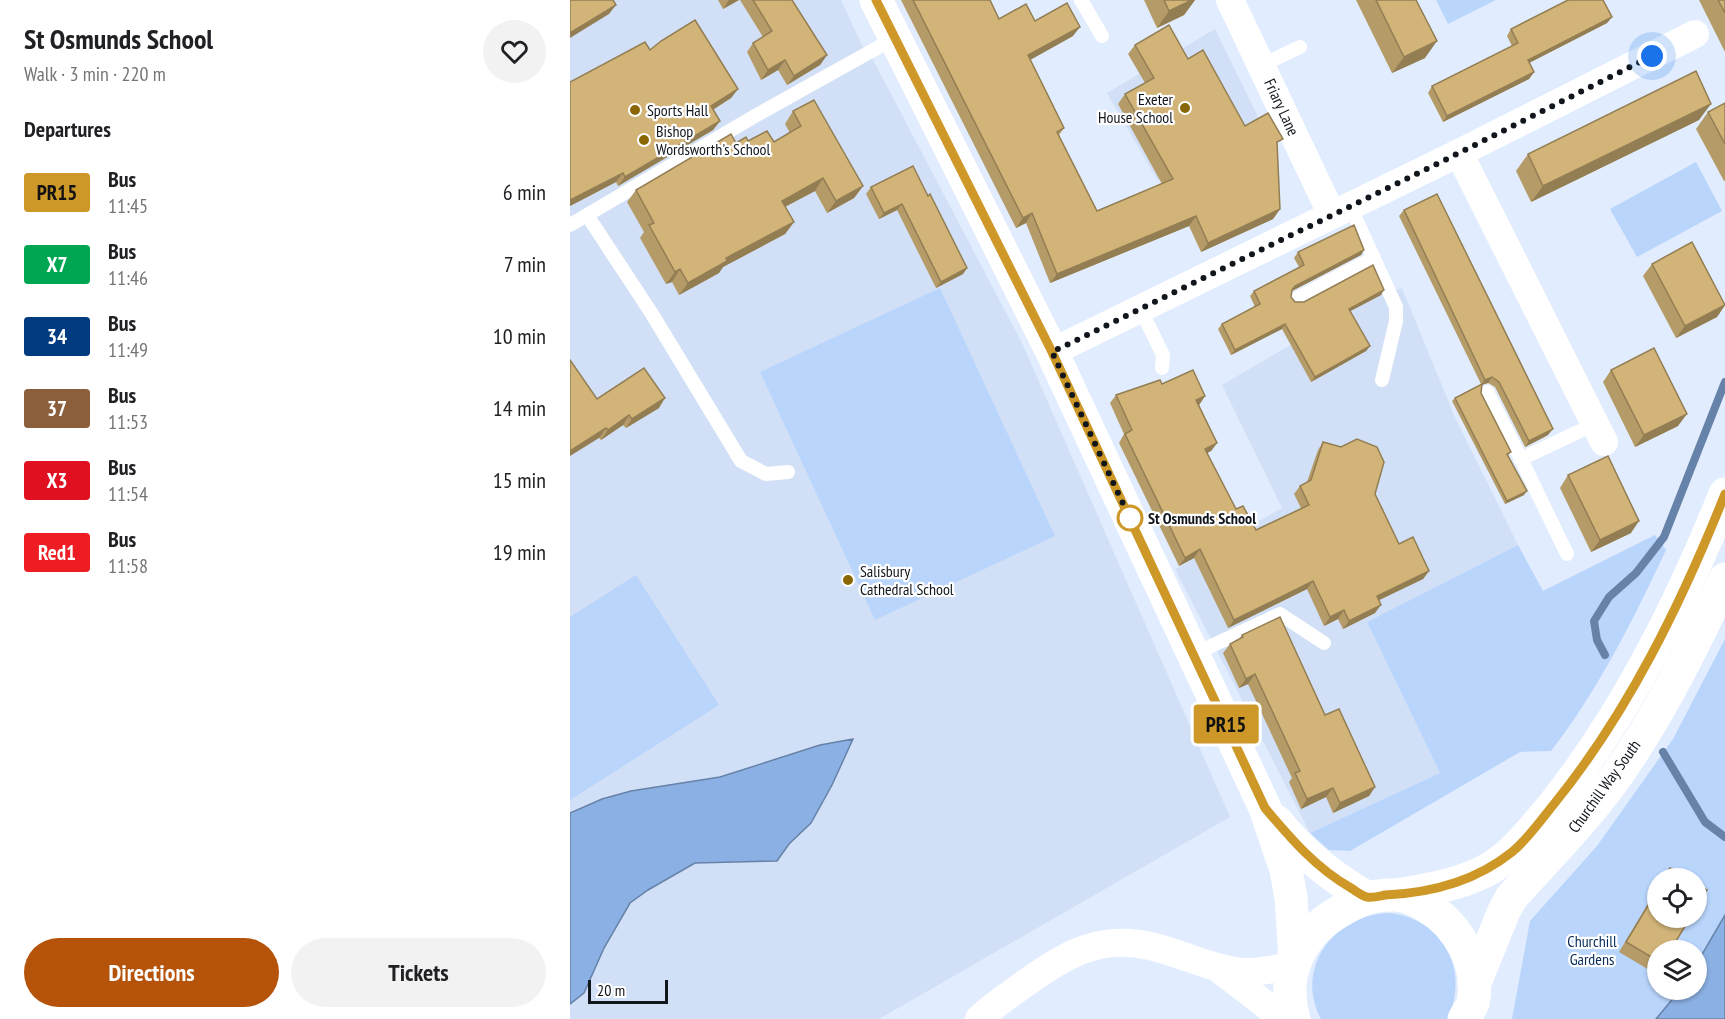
<!DOCTYPE html>
<meta charset="utf-8">
<style>
:root{--surface:#fff;--page:#f2f2f2;--text:#202124;--muted:#757577;--accent:#b45309}
body{margin:0;font-family:"PT Sans Narrow",sans-serif;background:var(--page);color:var(--text);height:100vh;display:flex;flex-direction:column;font-size:22px;white-space:nowrap}
*{box-sizing:border-box;margin:0}
p{font-size:20px;color:var(--muted)}
.icon{flex:none;width:33px;height:33px;fill:none;stroke:currentColor;stroke-width:2;stroke-linecap:round;stroke-linejoin:round}
.map{position:relative;flex:1;overflow:hidden}
.panel{display:flex;flex-direction:column;background:var(--surface);width:570px}
.panel>*{flex:none}
.badge{padding:0 12px;border-radius:4px;font-size:21px;line-height:39px}
.buttons{position:absolute;left:1077px;top:868px;display:grid;gap:12px}
.buttons a{display:grid;place-items:center;width:60px;height:60px;border-radius:50%;background:var(--surface);box-shadow:0 2px 4px #0004;font-size:30px}
.scale{position:absolute;left:18px;bottom:15px;width:80px;box-sizing:border-box;padding-left:6px;border:3px solid #11161d;border-top:0;font-size:16px;line-height:21px;white-space:nowrap;color:#11161d;-webkit-text-stroke:4px #fff;paint-order:stroke}
.you{position:absolute;width:30px;height:30px;margin:-15px;border:4px solid #fff;border-radius:50%;background:#1a73e8;box-shadow:0 0 0 9px #1a73e833}
.map>.badge{position:absolute;translate:-50% -50%;box-shadow:0 0 0 3px #fff}
h2{padding:0 24px;font-size:22px;line-height:54px}
.round{display:grid;place-items:center;flex:none;width:63px;height:63px;border-radius:32px;background:var(--page)}
.overview{display:flex;align-items:center;justify-content:space-between;height:102px;padding:0 24px}
h1{font-size:28px;font-weight:800;line-height:45px}
.action{display:flex;gap:12px;margin-top:auto;padding:12px 24px}
.action a{flex:1;height:69px;border-radius:36px;background:var(--accent);color:#fff;font-size:24px;font-weight:800;line-height:69px;text-align:center}
.action a+a{background:var(--page);color:var(--text)}
ul{padding:0;list-style:none}
li{display:flex;align-items:center;gap:18px;height:72px;padding:0 24px}
li div{flex:1}
li b{display:block;font-size:22px}
li em{font-style:normal}
li .badge{min-width:66px;font-weight:700;text-align:center}
main{display:flex;flex:1;min-height:0}
.map>svg:first-child{display:block}
.built{fill:#d1e0f6}
.green{fill:#b9d5fc;fill-rule:evenodd}
.water{fill:#8bb0e3;stroke:#6682a8;stroke-width:1.5}
.lines{fill:none;stroke-linecap:round;stroke-linejoin:round}
.stream{stroke:#6682a8;stroke-width:8}
.lane{stroke:#fff;stroke-width:14}
.street{stroke:#fff;stroke-width:28}
.secondary{stroke:#fff;stroke-width:33}
.highway{stroke:#fff;stroke-width:33}
.wall{fill:#b59b67}
.shaded-wall{fill:#937e54}
.building{fill:#d2b478;stroke:#937e54;stroke-width:1.5}
.line-casing{stroke:#fff;stroke-width:14}
.line{stroke:#cd9828;stroke-width:9}
.walk{stroke:#11161d;stroke-width:6;stroke-dasharray:0 10.8}
.poi-dot{fill:#8a6604;stroke:#fff;stroke-width:2}
.stop-dot{fill:#fff;stroke:#cd9828;stroke-width:3}
.labels{text-anchor:middle;dominant-baseline:central;stroke-width:4.5;stroke-linejoin:round;paint-order:stroke}
.poi-label{font-size:16px;fill:#11161d;stroke:#fff;text-anchor:start}
.street-label{font-size:16px;fill:#11161d;stroke:#fff}
.stop-label{font-size:16px;font-weight:bold;fill:#11161d;stroke:#fff;text-anchor:start}
.park-label{font-size:16px;fill:#082c5a;stroke:#fff}
</style>
<main>
<section class="panel">
<div class="overview"><div><h1>St Osmunds School</h1><p>Walk · 3 min · 220 m</p></div><a class="round"><svg class="icon" aria-label="heart" viewBox="0 0 24 24"><path d="M12 20l-8-8c-3-5 5-10 8-4 3-6 11-1 8 4z"/></svg></a></div>
<h2>Departures</h2>
<ul>
<li><span class="badge" style="background:#cd9828;color:#111">PR15</span><div><b>Bus</b><p>11:45</p></div><em>6 min</em></li>
<li><span class="badge" style="background:#00a651;color:#fff">X7</span><div><b>Bus</b><p>11:46</p></div><em>7 min</em></li>
<li><span class="badge" style="background:#003b80;color:#fff">34</span><div><b>Bus</b><p>11:49</p></div><em>10 min</em></li>
<li><span class="badge" style="background:#8b5e3c;color:#fff">37</span><div><b>Bus</b><p>11:53</p></div><em>14 min</em></li>
<li><span class="badge" style="background:#e01021;color:#fff">X3</span><div><b>Bus</b><p>11:54</p></div><em>15 min</em></li>
<li><span class="badge" style="background:#ee1d23;color:#fff">Red1</span><div><b>Bus</b><p>11:58</p></div><em>19 min</em></li>
</ul>
<div class="action"><a>Directions</a><a>Tickets</a></div>
</section>
<div class="map">
<svg width="1155" height="1019" viewBox="0 0 1155 1019">
<rect width="100%" height="100%" fill="#e1edfe"/>
<g class="built">
<path d="M0,0H271L296,54L0,226Z"/>
<path d="M645,29L691,123L588,181L537,93Z"/>
<path d="M301,56L452,343L660,817L309,1019H0V227Z"/>
<path d="M832,288L884,415L948,545L797,622L870,773L740,833L605,569L712,508L652,385L741,333L812,294Z"/>
</g>
<g class="green">
<path d="M866,0H926L878,24Z"/>
<path d="M1126,162L1152,211L1067,257L1040,209Z"/>
<path d="M370,288L485,536L305,620L190,372Z"/>
<path d="M1085,535L1096,550C1063,620 1029,689 981,751L950,752L780,851L759,850L740,833L870,773L797,622L948,545L973,591Z"/>
<path d="M66,575L149,705L0,800V617Z"/>
<path d="M1155,639V915L1127,963L1126,951H1088V990H1110L1086,1019H942L960,921L1027,846L1103,739ZM1088,879H1126V918H1088Z"/>
<path d="M821,913C875,921 899,970 878,1019H751C723,967 766,913 821,913Z"/>
</g>
<g class="water">
<path d="M283,739L262,785L241,823L219,844L207,861L125,863L78,890L60,903L34,948L14,993L0,1004V813L32,799L61,791L150,777L250,745Z"/>
<path d="M1155,915V1019H1086L1110,990H1126L1127,963Z"/>
</g>
<g class="lines">
<g class="stream">
<path d="M1035,655L1027,640L1024,621L1039,597L1066,573L1094,537L1155,382"/>
<path d="M1093,752L1135,822L1155,837"/>
</g>
<g class="lane">
<path d="M511,0L532,36"/>
<path d="M692,65L730,47"/>
<path d="M780,206L826,307V321L812,380"/>
<path d="M17,215L82,314L171,461L196,474L218,472"/>
<path d="M0,225L185,116L325,38"/>
<path d="M726,299L804,258"/>
<path d="M571,310L593,355L592,368"/>
<path d="M917,392L951,459"/>
<path d="M997,554L951,459L1025,424"/>
<path d="M624,654L710,614L754,643"/>
</g>
<g class="street">
<path d="M660,0L762,215"/>
<path d="M889,153L1034,442"/>
<path d="M482,352L889,153L1125,34"/>
<path d="M649,969L714,1019"/>
<path d="M409,1019C422,1006 438,996 453,985C493,956 528,934 580,946C611,953 641,969 673,972C688,973 707,968 723,966"/>
</g>
<g class="secondary">
<path d="M306,0L482,352L695,808L716,870L721,898L725,959"/>
<path d="M706,821C733,854 759,875 796,897"/>
</g>
<g class="highway">
<path d="M828,895C861,889 895,884 924,866C947,851 963,829 981,808C1056,715 1111,604 1155,494"/>
<path d="M904,985L934,911L941,898C976,859 1014,821 1045,778C1089,716 1123,647 1155,579"/>
<path d="M724,1019C710,973 733,930 774,909C791,899 806,894 826,895C836,895 847,901 856,906C888,925 911,965 903,1003C901,1008 897,1014 894,1019"/>
</g>
</g>
<g class="wall">
<path d="M148,0H169L153,9Z"/>
<path d="M170,0H222L257,55L250,65L217,85L208,70L191,80L177,52L183,43L193,37Z"/>
<path d="M331,0H420L429,19L465,21L503,36L460,60L494,128L489,135L527,211L592,184L548,104L555,94L575,83L558,54L565,45L618,59L675,126L707,147L710,209L703,219L631,252L619,226L480,283L456,223L446,228Z"/>
<path d="M574,0H625L614,15L587,28Z"/>
<path d="M786,0H846L855,58L822,73Z"/>
<path d="M1129,0H1155V52Z"/>
<path d="M1042,17L1037,23L959,63L964,72L959,79L873,122L858,93L862,86L942,46L937,36L941,29Z"/>
<path d="M80,50L168,89L161,98L143,110L150,121L143,130L48,186L46,182L0,206V82Z"/>
<path d="M1155,103V181H1154L1126,129L1138,112Z"/>
<path d="M223,111L293,186L284,198L257,213L245,191L215,207L224,222L215,234L153,267L149,273L109,295L102,282L96,284L70,238L74,232L57,202L66,190L166,143L178,141L204,142L220,133L215,124Z"/>
<path d="M1129,120L961,202L946,171L958,154Z"/>
<path d="M301,187L358,196L397,268L393,274L366,288L327,210L309,219L296,194Z"/>
<path d="M834,210L978,435L955,447L925,387L918,383L912,385L911,393L939,455H938L954,495L935,504L882,401L885,398L911,384L829,216Z"/>
<path d="M794,250L791,255L722,291L721,297L725,302H734L811,295L780,311L800,346L796,351L741,382L712,329L661,355L648,329L652,324L685,307L680,296L684,291L729,267L724,258L728,252Z"/>
<path d="M1082,264L1155,305L1147,317L1106,338L1073,276Z"/>
<path d="M1041,370L1108,426L1065,447L1033,382Z"/>
<path d="M592,384L635,396L629,405L647,443L641,451L637,453L666,509L686,530L731,508L724,494L730,486L737,482L748,450L753,442L805,494L829,544L859,571L853,579L809,600L805,613L773,629L768,619L754,626L737,589L658,628L624,558L609,566L549,443L554,434L540,403L546,395Z"/>
<path d="M27,399L89,408L56,428L53,425L31,440L29,438Z"/>
<path d="M998,475L1061,533L1021,552L990,488Z"/>
<path d="M672,635L755,715L805,787L799,796L763,813L756,797L731,809L719,782L722,778L678,684L669,688L653,653L660,644L669,639Z"/>
<path d="M1088,887V971L1086,974L1049,952Z"/>
</g>
<g class="shaded-wall">
<path d="M159,0H169L153,9Z"/>
<path d="M622,0H625L614,15L587,28L599,11Z"/>
<path d="M46,5L39,14L0,38V33Z"/>
<path d="M1042,17L1037,23L953,66L958,60Z"/>
<path d="M510,27L503,36L451,65L458,55Z"/>
<path d="M867,41L855,58L822,73L834,57Z"/>
<path d="M257,55L250,65L217,85L224,76Z"/>
<path d="M215,60L208,70L191,80L198,70Z"/>
<path d="M964,72L959,79L873,122L877,116Z"/>
<path d="M168,89L161,98L134,115L141,106Z"/>
<path d="M1141,104L1129,120L961,202L973,186Z"/>
<path d="M150,121L143,130L48,186L55,177Z"/>
<path d="M53,173L46,182L0,206V200Z"/>
<path d="M253,178L245,191L203,213L212,201Z"/>
<path d="M293,186L284,198L257,213L266,201Z"/>
<path d="M332,204L327,210L309,219L314,213Z"/>
<path d="M710,209L703,219L631,252L638,243Z"/>
<path d="M462,213L456,223L446,228L453,218Z"/>
<path d="M626,216L619,226L480,283L487,274Z"/>
<path d="M224,222L215,234L153,267L149,273L109,295L118,283L156,258Z"/>
<path d="M794,250L791,255L722,291V290L725,286Z"/>
<path d="M397,268L393,274L366,288L371,282Z"/>
<path d="M110,269L102,282L96,284L105,272Z"/>
<path d="M814,290L811,295L775,314L779,309Z"/>
<path d="M1155,305L1147,317L1106,338L1115,326Z"/>
<path d="M715,324L712,329L661,355L665,350Z"/>
<path d="M800,346L796,351L741,382L745,377Z"/>
<path d="M922,377L918,383L911,385L915,380Z"/>
<path d="M635,396L629,405L620,409L626,400Z"/>
<path d="M95,398L89,408L56,428L62,419Z"/>
<path d="M1117,414L1108,426L1065,447L1074,435Z"/>
<path d="M59,415L53,425L31,440L38,430Z"/>
<path d="M36,428L29,438L0,456V451Z"/>
<path d="M983,429L978,435L955,447L959,441Z"/>
<path d="M647,443L641,451L629,457L635,449Z"/>
<path d="M957,491L954,495L935,504L937,501Z"/>
<path d="M1069,521L1061,533L1021,552L1030,540Z"/>
<path d="M630,549L624,558L609,566L615,558Z"/>
<path d="M859,571L853,579L801,604L807,596Z"/>
<path d="M743,581L737,589L658,628L664,620Z"/>
<path d="M811,605L805,613L773,629L779,621Z"/>
<path d="M774,610L768,619L754,626L760,617Z"/>
<path d="M685,674L678,684L669,688L676,679Z"/>
<path d="M805,787L799,796L763,813L770,803Z"/>
<path d="M763,788L756,797L731,809L737,799Z"/>
</g>
<g class="building">
<path d="M0,0H43L46,5L0,33Z"/>
<path d="M183,0H222L257,55L224,76L215,60L198,70L183,43L202,31Z"/>
<path d="M343,0H420L429,19L456,4L465,21L497,3L510,27L458,55L494,128L487,132L527,211L603,179L555,94L584,78L565,45L599,25L618,59L633,50L675,126L698,113L713,139L707,142L710,209L638,243L626,216L487,274L462,213L453,218Z"/>
<path d="M594,0H622L599,11Z"/>
<path d="M806,0H846L867,41L834,57Z"/>
<path d="M998,0H1033L1042,17L958,60L964,72L877,116L862,86L948,43L941,29Z"/>
<path d="M1148,0H1155V13Z"/>
<path d="M125,20L168,89L141,106L150,121L55,177L53,173L0,200V82L75,42L80,50L91,41Z"/>
<path d="M1126,71L1141,104L973,186L958,154Z"/>
<path d="M244,100L293,186L266,201L253,178L212,201L224,222L156,258L157,261L118,283L110,269L105,272L79,225L84,223L66,190L161,134L166,143L176,137L178,141L197,131L204,142L231,126L223,111Z"/>
<path d="M1155,103V144L1138,112Z"/>
<path d="M343,166L358,196L360,194L397,268L371,282L332,204L314,213L301,187Z"/>
<path d="M867,194L983,429L959,441L929,382L922,377L915,380L834,210Z"/>
<path d="M784,225L794,250L725,286L722,290L721,297L725,302H734L803,265L814,290L779,309L800,346L745,377L715,324L665,350L652,324L690,304L684,291L734,265L728,252Z"/>
<path d="M1122,242L1155,305L1115,326L1082,264Z"/>
<path d="M1084,348L1117,414L1074,435L1041,370Z"/>
<path d="M0,360L27,399L74,368L95,398L62,419L59,415L38,430L36,428L0,451Z"/>
<path d="M623,370L635,396L626,400L647,443L635,449L666,509L673,506L686,530L739,505L730,486L741,480L753,442L771,447L787,439L807,447L814,462L805,494L829,544L843,537L859,571L807,596L811,605L779,621L774,610L760,617L743,581L664,620L630,549L615,558L555,434L562,430L546,395L590,380L592,384Z"/>
<path d="M912,384L911,393L941,452L937,454L957,491L937,501L885,398Z"/>
<path d="M1038,456L1069,521L1030,540L998,475Z"/>
<path d="M710,617L755,715L769,709L805,787L770,803L763,788L737,799L725,773L730,771L685,674L676,679L660,644L673,637L672,635Z"/>
<path d="M1100,868L1119,879H1093Z"/>
<path d="M1126,883L1137,890L1126,907Z"/>
<path d="M1088,889V918H1120L1100,951H1088V961L1056,942Z"/>
</g>
<g class="lines">
<defs>
<path id="line" d="M306,0L482,352L695,808C721,839 746,868 781,888C786,891 792,896 797,897C803,898 810,896 815,895C861,893 906,881 942,852C958,839 971,820 984,804C1058,713 1112,602 1155,494"/>
</defs>
<use href="#line" class="line-casing"/>
<use href="#line" class="line"/>
<path class="walk" d="M560,518L563,525L482,352L871,162L1082,56"/>
</g>
<g class="poi-dot">
<circle cx="615" cy="108" r="6"/>
<circle cx="65" cy="110" r="6"/>
<circle cx="74" cy="140" r="6"/>
<circle cx="278" cy="580" r="6"/>
</g>
<circle class="stop-dot" cx="560" cy="518" r="12"/>
<g class="labels">
<g class="poi-label">
<text x="603" y="99" text-anchor="end">Exeter<tspan x="603" dy="18">House School</tspan></text>
<text x="77" y="110">Sports Hall</text>
<text x="86" y="131">Bishop<tspan x="86" dy="18">Wordsworth's School</tspan></text>
<text x="290" y="571">Salisbury<tspan x="290" dy="18">Cathedral School</tspan></text>
</g>
<g class="street-label">
<text transform="translate(712 107) rotate(65)">Friary Lane</text>
<text transform="translate(1034 786) rotate(-54)">Churchill Way South</text>
</g>
<g class="stop-label">
<text x="578" y="518">St Osmunds School</text>
</g>
<g class="park-label">
<text x="1022" y="941">Churchill<tspan x="1022" dy="18">Gardens</tspan></text>
</g>
</g>
</svg>
<div class="buttons">
<a><svg class="icon" aria-label="locate" viewBox="0 0 24 24"><circle cx="12" cy="12" r="6"/><path d="M12 2v4M12 18v4M2 12h4M18 12h4"/></svg></a>
<a><svg class="icon" aria-label="layers" viewBox="0 0 24 24"><path d="M12 4l9 5-9 5-9-5zM3 14l9 5 9-5"/></svg></a>
</div>
<div class="scale">20 m</div>
<div class="you" style="left:1082px;top:56px"></div>
<b class="badge" style="left:656px;top:724px;background:#cd9828;color:#111">PR15</b>
</div>
</main>
